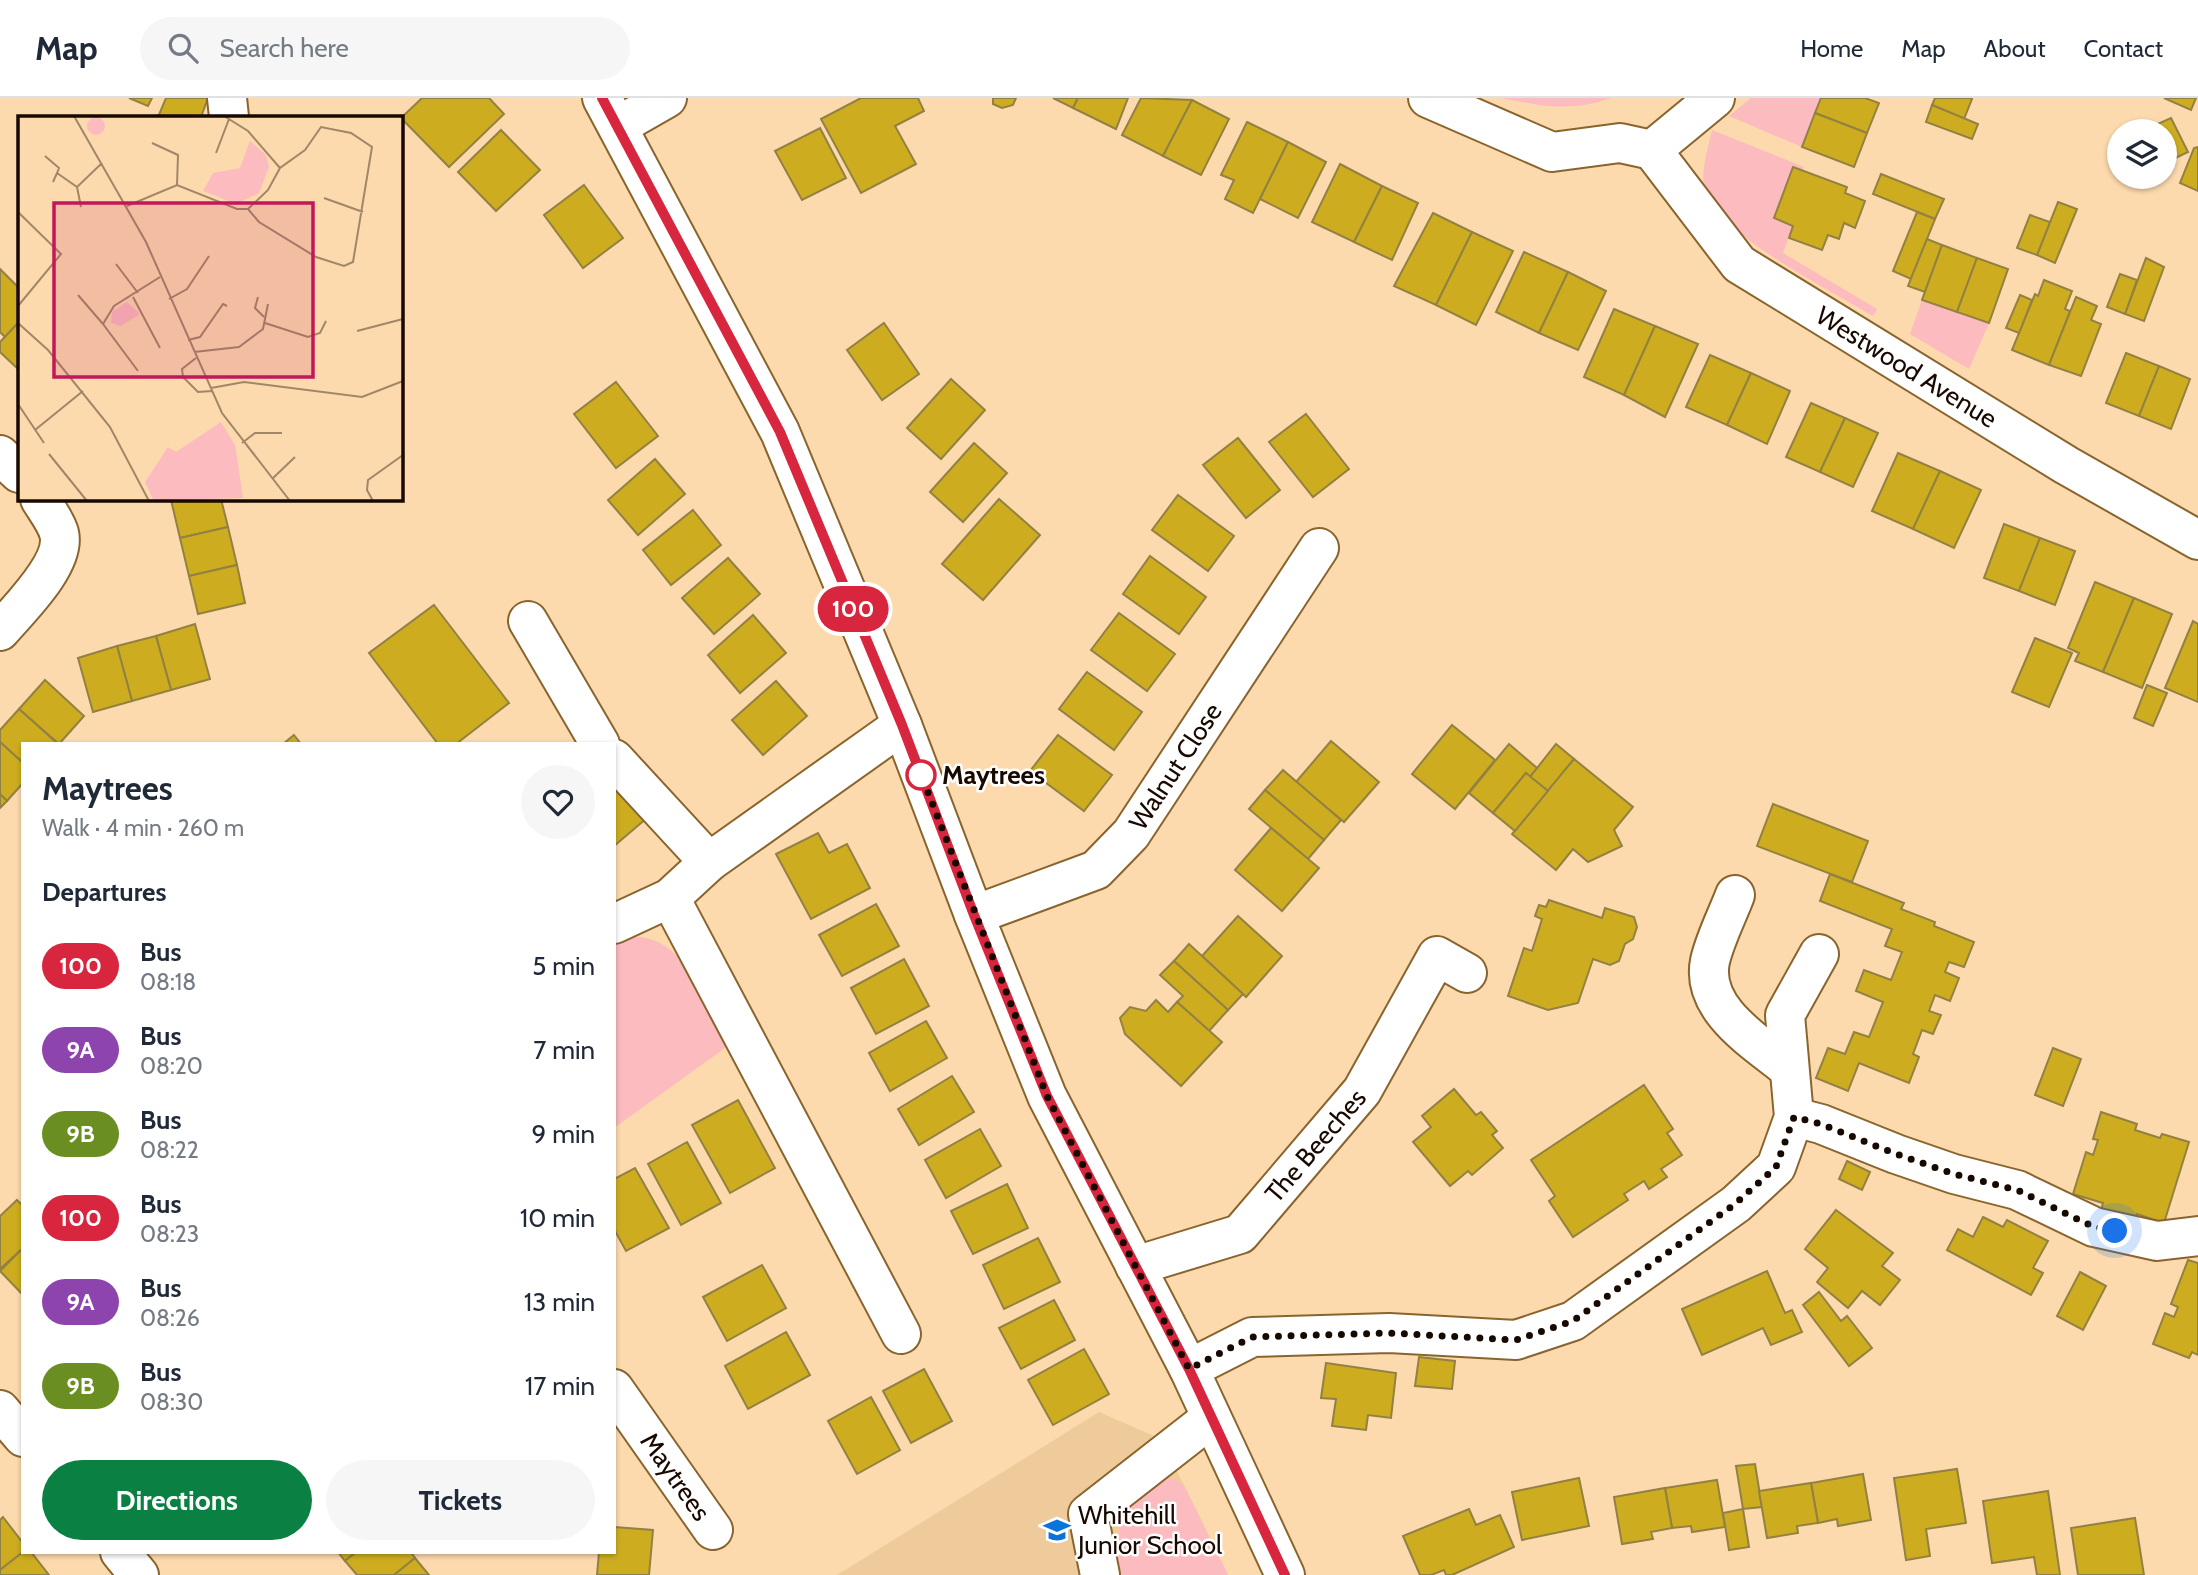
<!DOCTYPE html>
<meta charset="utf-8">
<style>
:root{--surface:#fff;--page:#f6f6f7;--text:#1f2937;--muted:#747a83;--line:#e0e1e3;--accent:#0b8043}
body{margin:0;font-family:Cabin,sans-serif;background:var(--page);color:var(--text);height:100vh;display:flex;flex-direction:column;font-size:26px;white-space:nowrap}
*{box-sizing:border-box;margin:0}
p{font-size:23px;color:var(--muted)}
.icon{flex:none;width:38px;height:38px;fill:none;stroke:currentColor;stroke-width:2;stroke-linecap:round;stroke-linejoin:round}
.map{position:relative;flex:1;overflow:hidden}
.side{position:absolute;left:21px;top:644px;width:595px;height:812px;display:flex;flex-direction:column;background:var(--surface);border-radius:0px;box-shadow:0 2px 5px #0004}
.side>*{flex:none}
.badge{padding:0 14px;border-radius:23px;font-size:24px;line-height:46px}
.controls{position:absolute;left:2107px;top:21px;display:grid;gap:14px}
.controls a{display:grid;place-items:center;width:70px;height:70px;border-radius:50%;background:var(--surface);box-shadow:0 2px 5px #0004;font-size:35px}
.you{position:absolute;width:35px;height:35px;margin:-18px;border:5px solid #fff;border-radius:50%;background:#1a73e8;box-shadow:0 0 0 10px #1a73e833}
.map>.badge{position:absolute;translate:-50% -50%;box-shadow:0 0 0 4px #fff}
h2{padding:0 21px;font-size:26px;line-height:63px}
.round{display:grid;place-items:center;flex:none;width:74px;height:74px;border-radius:37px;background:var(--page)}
.headline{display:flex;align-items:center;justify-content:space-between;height:119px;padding:0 21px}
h1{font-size:33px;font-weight:700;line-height:52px}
.primary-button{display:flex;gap:14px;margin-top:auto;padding:14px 21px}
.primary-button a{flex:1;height:80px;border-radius:42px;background:var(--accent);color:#fff;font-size:28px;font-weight:700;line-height:80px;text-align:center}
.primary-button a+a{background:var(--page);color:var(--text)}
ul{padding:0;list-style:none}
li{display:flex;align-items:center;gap:21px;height:84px;padding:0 21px}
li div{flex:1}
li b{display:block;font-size:26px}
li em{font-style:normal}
li .badge{min-width:77px;font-weight:700;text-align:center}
header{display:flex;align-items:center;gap:42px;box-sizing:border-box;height:98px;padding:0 35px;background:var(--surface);border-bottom:2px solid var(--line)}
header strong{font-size:33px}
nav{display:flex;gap:38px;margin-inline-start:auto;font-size:24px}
.search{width:490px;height:63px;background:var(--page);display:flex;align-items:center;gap:18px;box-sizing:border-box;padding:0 24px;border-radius:38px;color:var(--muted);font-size:26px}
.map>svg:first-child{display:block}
.built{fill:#efcb9b}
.green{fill:#fbbbbf}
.building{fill:#cdad1f;stroke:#928142;stroke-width:2}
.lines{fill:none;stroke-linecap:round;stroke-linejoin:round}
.minor-casing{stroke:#89642d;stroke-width:42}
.minor{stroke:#fff;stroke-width:38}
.line-casing{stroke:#fff;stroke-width:16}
.line{stroke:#d7263d;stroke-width:10}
.walk{stroke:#180900;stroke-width:7;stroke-dasharray:0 12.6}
.stop-dot{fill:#fff;stroke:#d7263d;stroke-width:3.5}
.labels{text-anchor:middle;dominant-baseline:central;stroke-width:5;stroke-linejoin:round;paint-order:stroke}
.street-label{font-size:26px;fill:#180900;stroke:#fff}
.stop-label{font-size:26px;font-weight:bold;fill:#180900;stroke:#fff;text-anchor:start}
.poi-label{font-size:26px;fill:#180900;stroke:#fff;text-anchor:start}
.inset-road{fill:none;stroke:#a18668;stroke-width:2}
.view{fill:#c2185b;fill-opacity:0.15;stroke:#c2185b;stroke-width:3.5}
.inset-edge{fill:none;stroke:#180900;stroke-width:3.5}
</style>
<header>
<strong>Map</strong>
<div class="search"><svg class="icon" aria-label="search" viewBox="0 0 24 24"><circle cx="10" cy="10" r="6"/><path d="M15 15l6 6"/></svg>Search here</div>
<nav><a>Home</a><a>Map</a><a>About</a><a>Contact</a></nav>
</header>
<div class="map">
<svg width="2198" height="1477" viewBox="0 0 2198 1477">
<rect width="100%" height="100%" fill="#fcdaae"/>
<path class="built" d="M1099,1314L1161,1341L1228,1477H837Z"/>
<g class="green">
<path d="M1501,0H1611C1572,14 1541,8 1501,0Z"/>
<path d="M1751,0H1821L1802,49L1729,18Z"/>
<path d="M1712,32L1804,69L1803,73L1793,69L1774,120L1793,128L1783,155L1877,211L1873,218C1834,194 1714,135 1704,91C1701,72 1708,50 1712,32Z"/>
<path d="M1922,202L1989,225L1969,271L1910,236Z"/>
<path d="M624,839C631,839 639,838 646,840C689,849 710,911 729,947L614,1030V841Z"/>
<path d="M1171,1380L1184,1387L1228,1477H1119C1112,1458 1119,1417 1132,1401C1140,1391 1159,1383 1171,1380Z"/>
</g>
<g class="building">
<path d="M129,0H152L148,8Z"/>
<path d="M166,0H208L201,19H158Z"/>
<path d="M422,0H489L504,16L449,69L401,20Z"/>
<path d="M861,0H918L924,13L895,28L916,66L861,95L821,21Z"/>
<path d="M993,0H1016L1013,7L1002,10L993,6Z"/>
<path d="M1053,0H1078L1073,10Z"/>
<path d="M1078,0H1128L1116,31L1073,10Z"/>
<path d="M1141,0L1192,2L1163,58L1122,37Z"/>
<path d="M1821,0H1865L1879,5L1867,35L1815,15Z"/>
<path d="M1935,0H1970L1972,1L1964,21L1932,7Z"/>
<path d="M2164,0H2196L2191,12Z"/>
<path d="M1192,2L1229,21L1201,77L1163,58Z"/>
<path d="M1932,7L1978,26L1972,41L1926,24Z"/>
<path d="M1815,15L1867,35L1854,69L1802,49Z"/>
<path d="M2171,20L2188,54L2165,65V33H2142Z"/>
<path d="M1247,24L1288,44L1253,115L1225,101L1234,82L1221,77Z"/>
<path d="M820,30L846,80L802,102L775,53Z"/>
<path d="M501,32L540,72L496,113L458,74Z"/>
<path d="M1288,44L1326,64L1298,120L1260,101Z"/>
<path d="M2198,49V93L2180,85L2194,50Z"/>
<path d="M1340,66L1382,88L1354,144L1312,124Z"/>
<path d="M1793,69L1847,89L1845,95L1865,103L1855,130L1844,125L1839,141L1828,137L1822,152L1789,140L1793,128L1774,120Z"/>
<path d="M1881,76L1944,101L1935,121L1873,96Z"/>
<path d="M584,87L623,140L583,170L544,117Z"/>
<path d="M1382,88L1418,105L1392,162L1354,144Z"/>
<path d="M2058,104L2077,111L2055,165L2037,157Z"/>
<path d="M1917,114L1935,121L1911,181L1893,173Z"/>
<path d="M1433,115L1472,134L1436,207L1394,188Z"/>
<path d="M2030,117L2050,124L2037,157L2017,150Z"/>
<path d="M1472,134L1513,153L1476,227L1436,207Z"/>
<path d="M1927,141L1942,147L1925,194L1908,188Z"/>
<path d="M1942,147L1977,160L1957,214L1922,202Z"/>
<path d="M1524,154L1568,174L1539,235L1496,214Z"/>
<path d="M1977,160L2008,171L1989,225L1957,214Z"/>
<path d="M2146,160L2164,169L2144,223L2125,216Z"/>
<path d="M0,171L19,190V224L5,239L0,234Z"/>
<path d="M1568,174L1606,193L1578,252L1539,235Z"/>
<path d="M2120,176L2137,182L2125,216L2107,209Z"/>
<path d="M2044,182L2072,193L2065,211L2070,213L2049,267L2012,252L2035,196L2038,198Z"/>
<path d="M2020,197L2032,202L2019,235L2006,230Z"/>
<path d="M2076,199L2097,208L2091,222L2101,226L2081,278L2049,267Z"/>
<path d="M1614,211L1655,228L1624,297L1584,279Z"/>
<path d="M19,224V272L0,254V244Z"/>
<path d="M884,225L919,276L882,302L847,252Z"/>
<path d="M1655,228L1698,246L1665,319L1624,297Z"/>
<path d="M2126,255L2159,268L2139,318L2106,305Z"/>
<path d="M1710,257L1751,275L1727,327L1686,309Z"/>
<path d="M2159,268L2190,281L2171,331L2139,318Z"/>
<path d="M1751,275L1790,293L1767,346L1727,327Z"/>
<path d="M951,281L985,312L941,361L907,330Z"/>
<path d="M616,284L658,338L616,370L574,316Z"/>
<path d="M1811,305L1845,320L1820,374L1786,359Z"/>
<path d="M1306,316L1349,371L1313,399L1269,344Z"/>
<path d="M1845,320L1878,335L1853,389L1820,374Z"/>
<path d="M1238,340L1280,392L1246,420L1203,367Z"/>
<path d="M974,345L1007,375L963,424L930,394Z"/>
<path d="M1898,355L1940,373L1913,431L1872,413Z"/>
<path d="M655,361L685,396L638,437L608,402Z"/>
<path d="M1940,373L1981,392L1954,450L1913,431Z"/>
<path d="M1178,397L1234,438L1208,473L1152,432Z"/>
<path d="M178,401H221L228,429L180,440L171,402Z"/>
<path d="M999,401L1040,437L983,502L942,466Z"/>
<path d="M693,412L721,447L671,487L643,452Z"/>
<path d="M2004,426L2040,440L2019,493L1984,480Z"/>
<path d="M228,429L237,467L189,478L180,440Z"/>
<path d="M2040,440L2075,453L2055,507L2019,493Z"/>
<path d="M1150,458L1206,499L1179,536L1123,496Z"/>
<path d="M728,460L760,496L714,536L682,500Z"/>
<path d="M237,467L245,505L198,516L189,478Z"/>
<path d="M2095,484L2134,500L2103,574L2075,563L2079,555L2068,550Z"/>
<path d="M2134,500L2172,516L2142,590L2103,574Z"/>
<path d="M434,507L509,605L456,646H438L369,555Z"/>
<path d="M1119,515L1175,556L1147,593L1091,552Z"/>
<path d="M753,517L786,555L740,595L708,557Z"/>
<path d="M2193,523L2198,526V604L2165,590Z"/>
<path d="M195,526L210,581L171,592L156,538Z"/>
<path d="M156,538L171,592L132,603L117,548Z"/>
<path d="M2035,540L2072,555L2049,609L2012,594Z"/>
<path d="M117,548L132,603L93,614L78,560Z"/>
<path d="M1087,574L1142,614L1114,652L1059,611Z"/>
<path d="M45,582L84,618L59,646L19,611Z"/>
<path d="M776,583L807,618L763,657L732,622Z"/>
<path d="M2147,587L2167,595L2153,628L2134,620Z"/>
<path d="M19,611L58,646H23V665L0,644V632Z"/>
<path d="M1452,627L1495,662L1455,711L1412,676Z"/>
<path d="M294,637L301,646H283Z"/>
<path d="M1058,637L1112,677L1084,713L1030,673Z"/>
<path d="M1331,643L1379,684L1344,724L1296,684Z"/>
<path d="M0,644L23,665V685L7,703L0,696Z"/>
<path d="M1509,646L1537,670L1530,679L1526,675L1493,715L1469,695Z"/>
<path d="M1556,646L1574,661L1548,693L1530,679Z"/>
<path d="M1574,661L1633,709L1614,732L1622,748L1588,764L1573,751L1556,772L1512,736Z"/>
<path d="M1283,672L1341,722L1324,742L1265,692Z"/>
<path d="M1526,675L1548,693L1515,733L1493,715Z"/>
<path d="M614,681L647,720L614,748Z"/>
<path d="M1265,692L1324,742L1308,761L1249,711Z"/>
<path d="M0,696L7,703L0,710Z"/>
<path d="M1773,706L1868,743L1852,784L1757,748Z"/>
<path d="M1271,730L1319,770L1282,813L1235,772Z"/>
<path d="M818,735L829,755L847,746L870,790L811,821L776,756Z"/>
<path d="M1830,776L1904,805L1901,811L1935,824L1934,828L1974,844L1964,869L1949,864L1945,874L1959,880L1950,903L1935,897L1929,913L1941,917L1933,936L1922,932L1913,956L1919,959L1909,985L1859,965L1848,993L1816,980L1828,950L1845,956L1854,934L1869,939L1883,904L1856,893L1864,872L1891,882L1902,854L1885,848L1892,831L1820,803Z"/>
<path d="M1549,802L1602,820L1605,810L1634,819L1637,829L1633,841L1625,846L1619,863L1610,867L1593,861L1578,905L1548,912L1508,898L1524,850L1532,853L1542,821L1535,818L1539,807L1546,809Z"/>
<path d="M876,806L899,848L842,878L819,837Z"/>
<path d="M1238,818L1282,858L1246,899L1202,858Z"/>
<path d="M1189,846L1243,896L1228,912L1174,863Z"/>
<path d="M904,861L929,908L876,936L851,890Z"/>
<path d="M1174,863L1228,912L1209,933L1177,904L1183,898L1160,877Z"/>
<path d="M1156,902L1168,914L1177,904L1222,944L1181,988L1125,936L1120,920L1130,909L1146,913Z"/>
<path d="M926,923L947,960L890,993L869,955Z"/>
<path d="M2053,950L2081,961L2063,1008L2035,997Z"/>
<path d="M952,978L974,1014L919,1047L898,1011Z"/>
<path d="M1644,987L1673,1031L1667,1035L1682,1057L1661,1071L1667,1079L1649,1091L1644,1083L1624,1096L1628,1102L1573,1139L1549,1103L1555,1098L1531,1062Z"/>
<path d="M1454,991L1476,1017L1481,1014L1497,1033L1492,1037L1503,1050L1472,1077L1468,1073L1450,1088L1413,1044L1431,1029L1422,1018Z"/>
<path d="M738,1002L775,1070L730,1095L692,1027Z"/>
<path d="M2101,1014L2137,1026L2135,1032L2160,1040L2162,1036L2189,1044L2164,1125L2137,1116L2135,1123L2101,1112L2103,1105L2073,1096L2086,1054L2093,1057L2098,1042L2093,1041Z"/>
<path d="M980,1031L1001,1068L946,1100L925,1062Z"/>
<path d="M687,1044L721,1105L681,1127L648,1066Z"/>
<path d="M1847,1063L1870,1074L1862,1092L1839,1081Z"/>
<path d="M635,1070L669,1130L626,1153L614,1131V1081Z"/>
<path d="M1007,1086L1028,1130L973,1156L951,1113Z"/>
<path d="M17,1102L23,1108V1150L0,1171V1118Z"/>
<path d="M1836,1112L1893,1155L1882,1168L1900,1182L1880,1207L1862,1193L1848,1210L1817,1184L1828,1170L1805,1151Z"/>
<path d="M1983,1119L2003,1129L2007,1122L2048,1143L2033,1170L2043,1175L2031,1197L1947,1152L1958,1131L1973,1139Z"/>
<path d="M1038,1140L1060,1184L1004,1211L983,1167Z"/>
<path d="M23,1150V1197L0,1173Z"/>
<path d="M2188,1162L2198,1165V1257L2192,1254L2189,1260L2153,1246L2165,1215L2174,1219L2178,1209L2171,1206Z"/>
<path d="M762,1167L786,1210L727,1243L703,1199Z"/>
<path d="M1767,1173L1785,1215L1792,1212L1802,1234L1771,1247L1763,1230L1702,1257L1682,1211Z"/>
<path d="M2080,1174L2106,1188L2083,1232L2057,1218Z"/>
<path d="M1819,1194L1841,1223L1847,1218L1872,1250L1849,1268L1803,1207Z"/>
<path d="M1054,1202L1075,1242L1021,1271L999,1230Z"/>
<path d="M786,1234L810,1277L748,1311L725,1268Z"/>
<path d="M1084,1251L1109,1296L1053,1327L1028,1282Z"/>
<path d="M1419,1259L1455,1263L1452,1291L1415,1288Z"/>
<path d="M1326,1265L1396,1275L1391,1320L1368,1317L1366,1332L1332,1328L1336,1301L1321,1300Z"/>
<path d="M924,1271L952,1323L911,1345L883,1293Z"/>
<path d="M871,1299L900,1352L857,1376L828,1323Z"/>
<path d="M1755,1366L1762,1409L1743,1411L1736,1368Z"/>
<path d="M1957,1371L1966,1425L1926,1431L1930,1458L1906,1462L1894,1380Z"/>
<path d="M1863,1376L1871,1422L1838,1428L1837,1421L1818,1425L1811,1385Z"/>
<path d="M1579,1380L1589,1428L1522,1442L1512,1394Z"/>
<path d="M1717,1382L1725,1429L1692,1434L1691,1428L1672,1430L1665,1390Z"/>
<path d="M1811,1385L1818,1425L1797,1428L1798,1435L1767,1440L1759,1393Z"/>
<path d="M1665,1390L1672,1430L1651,1434L1653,1441L1622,1446L1614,1399Z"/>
<path d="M2048,1393L2060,1477H2037L2034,1459L1992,1465L1983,1403Z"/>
<path d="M1469,1411L1476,1427L1500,1417L1514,1449L1452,1477H1446L1444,1472L1431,1477H1420L1403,1438Z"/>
<path d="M1743,1411L1749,1449L1729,1452L1723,1415Z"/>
<path d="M3,1419L23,1445V1454L0,1472V1422Z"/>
<path d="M2135,1420L2144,1477H2078L2071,1430Z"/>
<path d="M614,1429L653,1432L649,1477H597L599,1454H614Z"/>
<path d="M23,1454H31L49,1477H0V1472Z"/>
<path d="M338,1454H356L345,1463Z"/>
<path d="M356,1454H411L415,1460L394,1477H357L345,1463Z"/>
<path d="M415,1460L429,1477H394Z"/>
</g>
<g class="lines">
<defs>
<g id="minor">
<path d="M227,0L229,19"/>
<path d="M602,0L780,334L902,627L974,817L1047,998L1189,1271L1285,1477"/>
<path d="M1428,0L1552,54L1620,45L1652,52L1715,0"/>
<path d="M618,28L667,0"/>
<path id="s1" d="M1652,52L1739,166L2066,367L2198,442"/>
<path d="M0,357L19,375"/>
<path d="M528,523L600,646"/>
<path d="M0,533C18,512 67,465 59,435C56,424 46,411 40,401"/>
<path d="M614,661L709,764"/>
<path d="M1735,797C1727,818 1715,841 1710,863C1700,912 1758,945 1789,971"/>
<path d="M670,800L901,1236"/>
<path id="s2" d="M974,817L1096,772L1131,736L1319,450"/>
<path d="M614,826L670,800L709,764L902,627"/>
<path d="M1794,1019L1821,1026L1896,1056L1954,1076L2017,1092L2094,1129L2157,1143L2198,1138"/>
<path id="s3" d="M1135,1168L1240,1136L1362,993L1437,858L1467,875"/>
<path d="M1189,1271L1252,1239L1389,1235L1516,1242L1573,1223L1736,1106L1776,1069L1794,1019L1785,917L1819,856"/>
<path id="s4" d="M614,1291L713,1432"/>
<path d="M0,1312L23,1339"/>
<path d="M120,1454L139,1477"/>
<path d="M1100,1477L1088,1416L1211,1320"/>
</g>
</defs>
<use href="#minor" class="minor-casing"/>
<use href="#minor" class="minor"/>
</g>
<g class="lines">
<defs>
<path id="line" d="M602,0L780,334L902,627L974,817L1047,998L1189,1271L1285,1477"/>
</defs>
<use href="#line" class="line-casing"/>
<use href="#line" class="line"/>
<path class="walk" d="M921,677L920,674L1047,998L1189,1271L1252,1239L1389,1235L1516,1242L1573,1223L1735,1106L1776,1069L1794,1019L1821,1026L1896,1056L1954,1076L2017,1092L2094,1129L2115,1133"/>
</g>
<defs>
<symbol id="school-bare" viewBox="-9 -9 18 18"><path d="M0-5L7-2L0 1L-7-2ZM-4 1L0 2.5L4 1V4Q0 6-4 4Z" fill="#0b74dc" stroke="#fff" stroke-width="2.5" paint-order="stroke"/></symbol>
</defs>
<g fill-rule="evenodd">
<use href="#school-bare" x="1038" y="1413" width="38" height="38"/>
</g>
<circle class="stop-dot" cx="921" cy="677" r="14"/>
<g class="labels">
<g class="street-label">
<text stroke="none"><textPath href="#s1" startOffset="340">Westwood Avenue</textPath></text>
<text stroke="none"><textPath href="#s2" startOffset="261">Walnut Close</textPath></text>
<text stroke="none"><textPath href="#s3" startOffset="226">The Beeches</textPath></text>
<text stroke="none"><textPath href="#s4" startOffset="107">Maytrees</textPath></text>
</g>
<g class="stop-label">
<text x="942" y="677">Maytrees</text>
</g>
<g class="poi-label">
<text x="1078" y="1417">Whitehill<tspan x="1078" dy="30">Junior School</tspan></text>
</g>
</g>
<g transform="translate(18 18)">
<rect width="385" height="385" fill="#fcdaae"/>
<path d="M69 10a9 9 0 1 1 18 0a9 9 0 1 1-18 0ZM232,25L248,39L251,51L241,77L218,88L185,75L195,57L222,52ZM109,186L122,198L103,210L93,207L94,196ZM203,306L217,329L225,382L136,385L127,366L150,331L158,336Z" fill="#fbbbbf"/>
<path class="inset-road" d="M56,0L128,126L204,297L272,385M206,0L230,15L262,52M134,27L160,39L159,69M198,37L211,3M27,40L41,52L39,57M35,66L39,57L59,71M306,82L345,96M109,90L159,69L219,93H230L250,74L262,52L287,34L303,11L333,17L354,31L335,146L326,150L298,141L241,106L230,93M63,91L59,71L84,47M0,96L43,138L0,190M98,148L120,177M60,179L85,208M115,181L142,232M240,181L237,192L246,201M151,183L169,173L191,140M0,207L30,234L92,311L131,385M247,207L290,221L302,217L308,205M339,215L385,203M170,224L182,221L205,188L209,190M176,236L221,231L245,213L250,188M178,242L164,253L165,261L180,276L194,275M120,255L85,208L96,190L142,161M193,272L226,266L344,281L385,265M0,288L26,327M17,314L65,275M224,327L237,317H264M31,338L69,385M254,363L277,341M355,385L349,374L350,364L385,339"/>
<path class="view" d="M36,87H295V261H36Z"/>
<rect width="385" height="385" class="inset-edge"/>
</g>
</svg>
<div class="controls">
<a><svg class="icon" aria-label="layers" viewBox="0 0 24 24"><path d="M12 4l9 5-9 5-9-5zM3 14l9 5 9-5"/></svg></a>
</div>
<div class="you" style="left:2115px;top:1133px"></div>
<b class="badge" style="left:853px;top:511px;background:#d7263d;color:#fff">100</b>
<section class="side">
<div class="headline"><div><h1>Maytrees</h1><p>Walk · 4 min · 260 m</p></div><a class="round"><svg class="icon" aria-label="heart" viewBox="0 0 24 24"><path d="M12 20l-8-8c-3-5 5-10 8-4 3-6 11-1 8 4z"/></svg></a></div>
<h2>Departures</h2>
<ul>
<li><span class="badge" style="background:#d7263d;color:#fff">100</span><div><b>Bus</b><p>08:18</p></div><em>5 min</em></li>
<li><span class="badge" style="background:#8e44ad;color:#fff">9A</span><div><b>Bus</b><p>08:20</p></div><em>7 min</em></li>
<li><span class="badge" style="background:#6b8e23;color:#fff">9B</span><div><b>Bus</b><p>08:22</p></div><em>9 min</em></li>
<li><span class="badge" style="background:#d7263d;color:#fff">100</span><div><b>Bus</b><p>08:23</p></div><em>10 min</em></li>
<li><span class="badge" style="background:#8e44ad;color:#fff">9A</span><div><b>Bus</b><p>08:26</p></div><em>13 min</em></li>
<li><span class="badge" style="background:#6b8e23;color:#fff">9B</span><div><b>Bus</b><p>08:30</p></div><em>17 min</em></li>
</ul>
<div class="primary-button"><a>Directions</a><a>Tickets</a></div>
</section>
</div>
